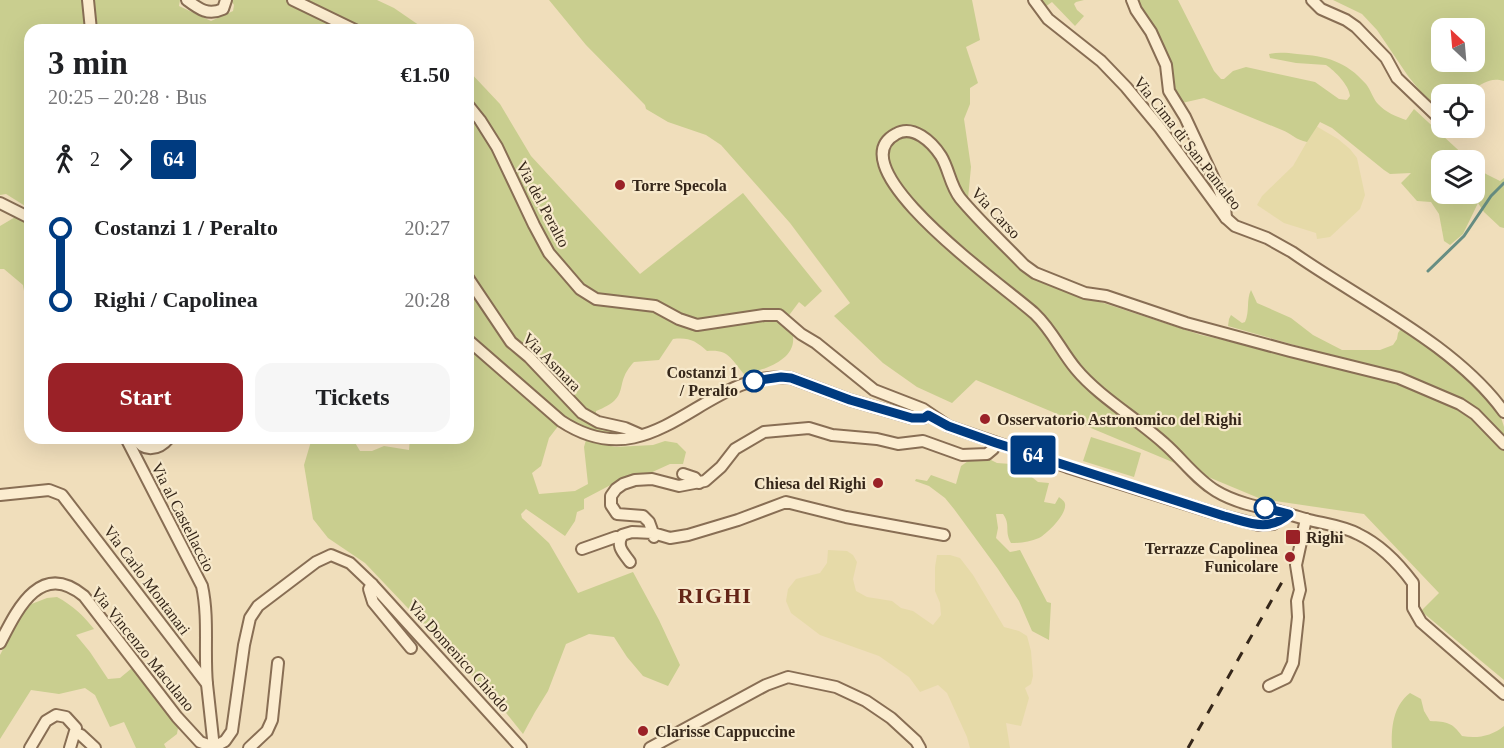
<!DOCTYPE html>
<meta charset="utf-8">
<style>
:root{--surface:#fff;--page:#f6f6f6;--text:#202124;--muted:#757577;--accent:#9a2127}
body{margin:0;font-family:"Times New Roman",serif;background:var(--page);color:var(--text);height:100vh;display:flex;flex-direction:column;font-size:22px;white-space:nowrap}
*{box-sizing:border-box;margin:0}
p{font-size:20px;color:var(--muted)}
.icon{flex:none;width:33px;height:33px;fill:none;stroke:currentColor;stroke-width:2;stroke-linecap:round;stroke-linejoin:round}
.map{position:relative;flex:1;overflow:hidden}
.details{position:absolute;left:24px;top:24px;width:450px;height:420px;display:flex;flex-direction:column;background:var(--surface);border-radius:18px;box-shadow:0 6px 24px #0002}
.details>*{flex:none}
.badge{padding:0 12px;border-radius:4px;font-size:21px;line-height:39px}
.needle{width:39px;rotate:334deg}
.fabs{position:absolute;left:1431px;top:18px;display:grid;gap:12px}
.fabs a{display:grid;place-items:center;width:54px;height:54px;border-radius:12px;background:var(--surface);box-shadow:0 6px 24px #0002;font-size:30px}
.map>.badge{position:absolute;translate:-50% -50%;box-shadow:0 0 0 3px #fff}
.legs{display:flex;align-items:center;gap:9px;height:66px;padding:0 24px;font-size:20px}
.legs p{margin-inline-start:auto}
.overview{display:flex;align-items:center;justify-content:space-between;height:102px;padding:0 24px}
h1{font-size:33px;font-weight:800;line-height:45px}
.button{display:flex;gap:12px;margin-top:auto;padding:12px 24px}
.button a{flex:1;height:69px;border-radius:18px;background:var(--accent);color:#fff;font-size:24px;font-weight:800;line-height:69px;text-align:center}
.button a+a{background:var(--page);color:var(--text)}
ul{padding:0 24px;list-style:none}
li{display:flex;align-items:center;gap:21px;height:72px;font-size:22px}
li i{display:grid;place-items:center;width:9px;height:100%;margin:0 8px;background:currentColor}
li i::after{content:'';width:15px;height:15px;margin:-8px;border:4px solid;border-radius:50%;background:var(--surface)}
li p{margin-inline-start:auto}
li:first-child i{background:linear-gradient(#0000 50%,currentColor 0)}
li:last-child i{background:linear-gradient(currentColor 50%,#0000 0)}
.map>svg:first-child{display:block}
.farmland{fill:#e6daa8}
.green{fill:#c9ce8f;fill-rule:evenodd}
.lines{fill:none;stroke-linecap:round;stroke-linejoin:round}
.stream{stroke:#678e83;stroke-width:3}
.minor-casing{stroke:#886e54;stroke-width:14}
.minor{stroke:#fbeccf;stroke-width:10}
.rail{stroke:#36271a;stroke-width:3;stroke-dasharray:10 10;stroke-linecap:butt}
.line-1-casing{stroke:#fff;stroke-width:14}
.line-1{stroke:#003b80;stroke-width:9}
.poi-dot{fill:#9a2127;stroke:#f7e9cb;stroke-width:2}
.stop-1-dot{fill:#fff;stroke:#003b80;stroke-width:3}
.labels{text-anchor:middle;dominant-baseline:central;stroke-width:4.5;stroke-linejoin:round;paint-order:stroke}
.street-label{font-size:16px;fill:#36271a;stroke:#f7e9cb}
.poi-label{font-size:16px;font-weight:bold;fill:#36271a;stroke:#f7e9cb;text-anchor:start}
.stop-label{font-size:16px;font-weight:bold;fill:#36271a;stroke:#f7e9cb;text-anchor:end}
.district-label{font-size:22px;font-weight:bold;letter-spacing:1.5px;fill:#652517;stroke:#f7e9cb}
</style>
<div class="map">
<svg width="1504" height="748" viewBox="0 0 1504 748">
<rect width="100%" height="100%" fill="#f0debb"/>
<g class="farmland">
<path d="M1316,126L1338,139L1350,149L1357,158L1365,195L1360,209L1330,237L1317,239L1316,233L1284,223L1257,205L1262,196L1293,166Z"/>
<path d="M828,550L847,551L853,555L857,562L853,579L856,591L867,597L892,601L901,608L913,611L933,625L941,615L940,603L935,591V567L937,555H950L960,558L973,575L1004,627L1019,631L1027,636L1031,651L1033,676L1031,684L1025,688L1029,698L1021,726L1006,723L1010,748H970L967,737L947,693L938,685L920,692L909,677L879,656L820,635L791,613L786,601L788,589L796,579L820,573L827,563Z"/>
</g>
<g class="green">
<path d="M0,0H180L179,6L211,21L233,11L234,5L231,0H377L394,8L426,30H30V209L6,194L0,195Z"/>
<path d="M549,0H972L980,40L966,47L978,83L970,88V104L964,119L971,167L967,209L1024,269L1082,296L1201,335L1342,366L1333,356L1228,326L1229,319L1231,315L1242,323L1245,322C1250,311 1246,300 1251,290L1257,303L1291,318L1313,335L1342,350H1380L1393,345L1397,339L1398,333L1402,327C1430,349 1498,393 1504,427V680L1421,611L1439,593L1364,514L1261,499L976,380L952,403L917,387L883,363L834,316L850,303L790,223L721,145L706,135L668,122L646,109L645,105L586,45Z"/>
<path d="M1038,0H1084L1076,2L1074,4L1077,10L1084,16L1075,26L1052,2L1045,7Z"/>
<path d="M1135,0H1178L1214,71L1221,79H1224L1233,71L1246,67L1315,82L1339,99L1347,100L1350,96C1349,85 1335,71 1326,65L1296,63L1270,58L1269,54C1279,52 1287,53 1297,54C1326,56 1346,61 1366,84C1371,90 1373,99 1378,104C1385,112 1397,117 1406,120L1414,109L1469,160H1442V194H1474L1475,165L1486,174L1500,181L1504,178V228L1500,227L1484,212L1478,203L1463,234L1450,245L1444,241L1439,214L1431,202L1417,201L1401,183L1411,173L1390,174L1384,170L1332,128L1320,122L1307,142C1296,140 1292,134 1282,130L1204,98L1182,103L1174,92Z"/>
<path d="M1333,0H1504V81C1489,77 1484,84 1471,90C1462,94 1451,94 1442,94L1440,103L1429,102L1408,76L1377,30L1362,14ZM1442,28H1474V62H1442Z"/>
<path d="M468,70L500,104L531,156L640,274L743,193L822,291L805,307L799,302L787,318C789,324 792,330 793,336C796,361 763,369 745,375C731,360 730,349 707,351C696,341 689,337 673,339L659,360L634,362C612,385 633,397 596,411V415L624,431L623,435H604L575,427L468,334Z"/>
<path d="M17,216L30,223V300L25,297L23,285L4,269H0V226Z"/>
<path d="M468,347L559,425L549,438L541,466L532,473L539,494L575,491L588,484L584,447L586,440L615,447L653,445L665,441L677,443L686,452L683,464H670L648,474L624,478L584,499V509L577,512L575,521L565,536L526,509L521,514L522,518L549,543L578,593L633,572L659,620L680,665L668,686L643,676L627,657L614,637L589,634L566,644L548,691L535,712L523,734L499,704L365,563L328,538L313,519L304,465L312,438H355L354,441L360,451H372L384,446L409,450L410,438H468Z"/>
<path d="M1091,437L1141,453L1134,477L1083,461Z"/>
<path d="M971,459L991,460L997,463L1011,464L1018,466L1038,482L1049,483L1044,502L1055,504L1059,497C1061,499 1065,501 1065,504C1067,514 1047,534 1039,538C1030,542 1021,543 1011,543C1004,531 1011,525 1003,514H996L998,528L996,538L1010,552L1020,550L1047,602L1051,603L1049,640L1032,631L1019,601L998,569L954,509L945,498L929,486L915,481L916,479L927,481L931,475L956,484L961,466Z"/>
<path d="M57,597C72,605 83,615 94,629L76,635L90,652L108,679L120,678L132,668L178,728L177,734L164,744L166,748H136L124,722L110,727L95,695L85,688L59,694L31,690L0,739V655L20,616L29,605L47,598Z"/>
<path d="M1410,693L1421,699L1424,711L1430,721C1447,722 1452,722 1462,736C1477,739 1492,736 1504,726V748H1392C1391,728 1393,706 1410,693Z"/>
</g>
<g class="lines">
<path class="stream" d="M1428,271L1464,236L1491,196L1504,183"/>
<defs>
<g id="minor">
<path d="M88,0L91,30"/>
<path d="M187,0C199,9 208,16 223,9L226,0"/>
<path d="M293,0L355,30"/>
<path d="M1034,0L1048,19L1101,61L1126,87L1160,128L1226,218L1235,226L1267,238L1292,252C1360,300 1455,344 1504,412"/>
<path d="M1132,0L1136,10L1151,32L1166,65L1169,91L1185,117L1220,192L1225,207L1226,218"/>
<path d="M1312,0L1321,9L1346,20L1356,27L1386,58L1397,78L1442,121"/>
<path d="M468,105L480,120L497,147L534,225L549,253L580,289L596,299L655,306L679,319L697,325L764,315H779L801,334L816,343L874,390L923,409L948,426L1067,467L1224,516L1259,525L1273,524L1289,514"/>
<path d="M0,203L30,218"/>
<path d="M468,278L511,342L529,357L582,413L598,422L625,428L641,435"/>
<path d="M468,340L561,421C655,483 705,367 791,378L850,400L912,418H924L928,415"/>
<path d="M126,438L202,586C209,618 204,652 207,684"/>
<path d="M135,438C144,453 159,450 169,438"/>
<path d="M1504,444L1475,414L1460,404L1399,378L1290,351L1186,323L1106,296L1085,293L1035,273L1024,265C1003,243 980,222 960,198C950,185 949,169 941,156C932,142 913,124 896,134C833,168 1012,292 1035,314C1052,330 1061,351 1076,369C1098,396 1139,420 1165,444C1182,459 1196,479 1216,491C1234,502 1257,507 1278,511C1288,514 1298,517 1309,520C1325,524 1343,526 1358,534C1379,544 1399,564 1413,583V608L1421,622L1504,694"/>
<path d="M683,474L695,478L699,483"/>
<path d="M0,495L49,490L62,495L207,684L214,748"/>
<path d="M944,535L846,517L786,502L738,520L688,535L670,538L653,533L649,522L643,516L617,514L611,505V496L616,489L623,484L635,480L652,479L679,486L705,481L721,467L735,449L764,432L809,428L832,435L877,439L898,444L923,441L962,455L987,454L993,449L996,443"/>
<path d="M582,549L616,537L621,538"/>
<path d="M630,562C623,552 616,547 622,535L632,532L653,533L654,537"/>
<path d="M372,584L369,589L373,602L411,648"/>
<path d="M0,643C17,610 40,560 84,596L177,717L200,742L214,747"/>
<path d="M1269,686L1286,678L1293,663L1298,617L1297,601L1300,590L1296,565L1306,519"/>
<path d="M75,733L81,735L95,748"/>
<path d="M214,747L225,741L232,731L244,645L250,618L258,606L316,562L331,555L350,563L372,584L521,748"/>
<path d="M30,748L46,721L56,715L66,717L76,728L70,748"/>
<path d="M249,748L267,731L272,720L278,663"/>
<path d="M650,748L766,685L788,677L836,687L866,701L891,718L916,741L920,748"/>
</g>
</defs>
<use href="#minor" class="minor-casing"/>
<use href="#minor" class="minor"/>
<path class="rail" d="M1188,748L1282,582"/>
</g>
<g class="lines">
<defs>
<path id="line-1" d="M754,381L781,377L791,378L850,400L912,418H924L928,415L948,426L996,443L1224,516C1248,522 1268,533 1289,514L1265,508"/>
</defs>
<use href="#line-1" class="line-1-casing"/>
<use href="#line-1" class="line-1"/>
</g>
<g class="poi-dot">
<circle cx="620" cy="185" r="6"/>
<circle cx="985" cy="419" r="6"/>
<circle cx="878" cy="483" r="6"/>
<rect x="1285" y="529" width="16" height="16" rx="3"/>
<circle cx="1290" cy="557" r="6"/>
<circle cx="643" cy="731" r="6"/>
</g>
<g class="stop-1-dot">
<circle cx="754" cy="381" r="10"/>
<circle cx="1265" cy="508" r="10"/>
</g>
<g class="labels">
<g class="street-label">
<text transform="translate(1188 143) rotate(52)">Via Cima di San Pantaleo</text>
<text transform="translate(543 204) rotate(62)">Via del Peralto</text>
<text transform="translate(996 213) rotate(47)">Via Carso</text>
<text transform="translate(552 362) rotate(45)">Via Asmara</text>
<text transform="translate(183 517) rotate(63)">Via al Castellaccio</text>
<text transform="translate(147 580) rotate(53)">Via Carlo Montanari</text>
<text transform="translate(143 649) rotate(51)">Via Vincenzo Maculano</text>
<text transform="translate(459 656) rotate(48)">Via Domenico Chiodo</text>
</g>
<g class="poi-label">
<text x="632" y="185">Torre Specola</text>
<text x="997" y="419">Osservatorio Astronomico del Righi</text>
<text x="866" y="483" text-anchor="end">Chiesa del Righi</text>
<text x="1306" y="537">Righi</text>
<text x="1278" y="548" text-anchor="end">Terrazze Capolinea<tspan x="1278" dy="18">Funicolare</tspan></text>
<text x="655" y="731">Clarisse Cappuccine</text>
</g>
<g class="stop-label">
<text x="738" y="372">Costanzi 1<tspan x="738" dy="18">/ Peralto</tspan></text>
</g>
<g class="district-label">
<text x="715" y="595">RIGHI</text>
</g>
</g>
</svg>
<div class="fabs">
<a><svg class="needle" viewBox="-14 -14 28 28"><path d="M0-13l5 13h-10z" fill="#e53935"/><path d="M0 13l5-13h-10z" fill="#757577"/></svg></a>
<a><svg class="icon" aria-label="locate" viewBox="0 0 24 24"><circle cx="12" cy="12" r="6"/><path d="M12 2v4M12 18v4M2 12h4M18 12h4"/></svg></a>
<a><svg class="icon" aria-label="layers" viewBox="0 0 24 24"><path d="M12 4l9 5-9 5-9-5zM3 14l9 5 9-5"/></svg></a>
</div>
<b class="badge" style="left:1033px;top:455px;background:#003b80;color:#fff">64</b>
<section class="details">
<div class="overview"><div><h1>3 min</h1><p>20:25 – 20:28 · Bus</p></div><b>€1.50</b></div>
<div class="legs"><svg class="icon" aria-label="walk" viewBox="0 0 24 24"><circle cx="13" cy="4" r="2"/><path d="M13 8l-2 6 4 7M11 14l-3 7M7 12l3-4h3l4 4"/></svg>2<svg class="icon" aria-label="forward" viewBox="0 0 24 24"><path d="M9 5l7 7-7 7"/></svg><b class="badge" style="background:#003b80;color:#fff">64</b></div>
<ul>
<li><i style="color:#003b80"></i><b>Costanzi 1 / Peralto</b><p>20:27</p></li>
<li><i style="color:#003b80"></i><b>Righi / Capolinea</b><p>20:28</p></li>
</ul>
<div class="button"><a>Start</a><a>Tickets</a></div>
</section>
</div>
